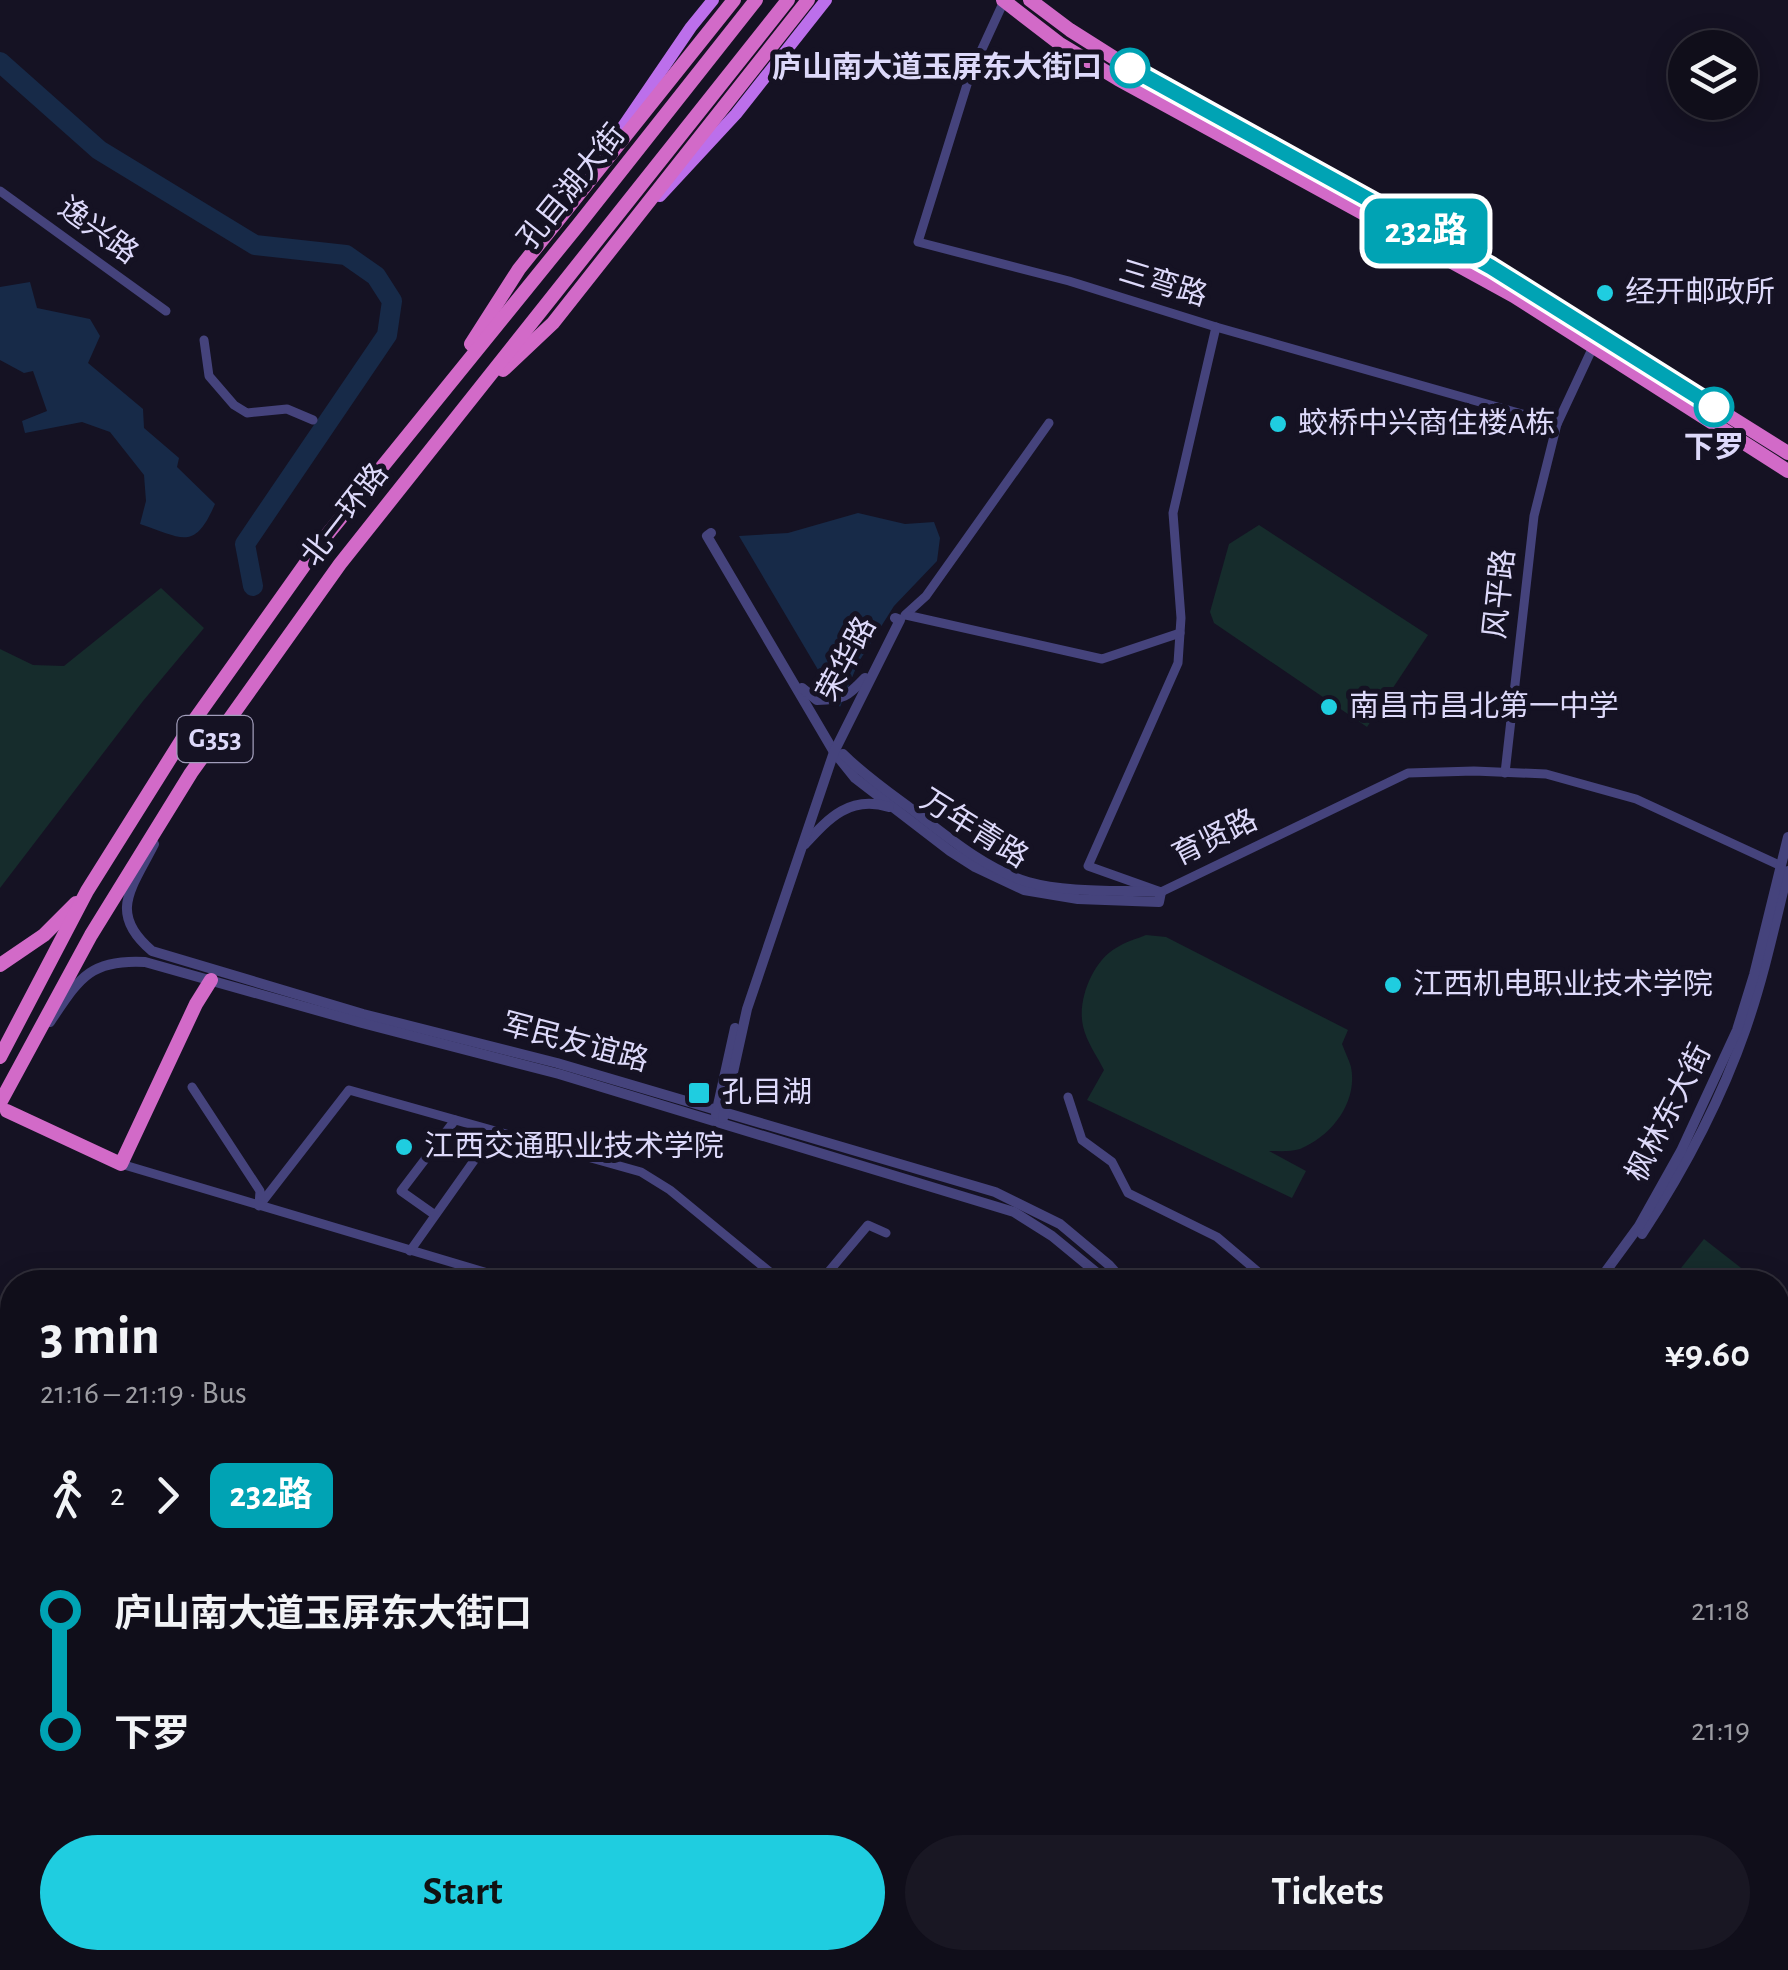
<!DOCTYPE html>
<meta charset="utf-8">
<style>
:root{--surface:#100e1a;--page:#191723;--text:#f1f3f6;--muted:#9c9ca2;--line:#302e39;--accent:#1fcde0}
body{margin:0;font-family:"Alegreya Sans","Noto Sans SC",sans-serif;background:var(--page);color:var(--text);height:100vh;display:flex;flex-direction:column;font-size:38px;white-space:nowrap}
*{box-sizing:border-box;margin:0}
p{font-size:32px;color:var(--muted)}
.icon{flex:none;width:55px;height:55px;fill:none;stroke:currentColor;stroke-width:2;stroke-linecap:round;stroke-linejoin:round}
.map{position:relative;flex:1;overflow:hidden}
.side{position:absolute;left:0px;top:1270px;width:1790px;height:700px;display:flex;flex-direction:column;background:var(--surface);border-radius:40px 40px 0 0;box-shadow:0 5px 25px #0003,0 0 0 2px var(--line)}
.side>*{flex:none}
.badge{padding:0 20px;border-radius:15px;font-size:35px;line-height:65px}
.controls{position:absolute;left:1668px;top:30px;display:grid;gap:20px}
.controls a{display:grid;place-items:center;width:90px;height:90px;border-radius:50%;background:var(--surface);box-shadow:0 5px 25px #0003,0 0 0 2px var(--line);font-size:50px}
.map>.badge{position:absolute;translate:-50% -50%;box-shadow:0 0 0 5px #fff}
.legs{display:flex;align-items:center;gap:15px;height:110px;padding:0 40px;font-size:32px}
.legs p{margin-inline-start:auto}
.head{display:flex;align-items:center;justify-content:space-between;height:170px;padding:0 40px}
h1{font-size:55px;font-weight:700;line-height:75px}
.cta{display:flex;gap:20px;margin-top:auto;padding:20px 40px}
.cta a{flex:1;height:115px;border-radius:60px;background:var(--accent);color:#111;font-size:40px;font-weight:700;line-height:115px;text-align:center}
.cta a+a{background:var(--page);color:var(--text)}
ul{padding:0 40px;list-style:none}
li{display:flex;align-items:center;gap:35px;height:120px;font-size:38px}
li i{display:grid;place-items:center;width:15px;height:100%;margin:0 12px;background:currentColor}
li i::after{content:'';width:25px;height:25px;margin:-12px;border:8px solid;border-radius:50%;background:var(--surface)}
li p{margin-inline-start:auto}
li:first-child i{background:linear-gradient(#0000 50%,currentColor 0)}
li:last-child i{background:linear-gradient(currentColor 50%,#0000 0)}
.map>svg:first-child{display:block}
.green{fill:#162c2c}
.water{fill:#172a48}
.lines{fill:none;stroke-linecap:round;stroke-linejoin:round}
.river{stroke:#172a48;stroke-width:20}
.minor{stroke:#45437c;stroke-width:9}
.tertiary{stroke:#45437c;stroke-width:10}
.primary{stroke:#bc6feb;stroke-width:12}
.trunk{stroke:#d26ac8;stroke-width:14}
.line-1-casing{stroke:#fff;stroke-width:22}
.line-1{stroke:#00a3b4;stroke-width:15}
.stop-1-dot{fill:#fff;stroke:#00a3b4;stroke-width:5}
.poi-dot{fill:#1fcde0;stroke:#151223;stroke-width:4}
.labels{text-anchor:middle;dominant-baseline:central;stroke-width:10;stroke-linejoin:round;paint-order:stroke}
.shield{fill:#151223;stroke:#a19dba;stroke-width:2.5}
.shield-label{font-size:28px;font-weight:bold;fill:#ddd9fa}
.stop-label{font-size:30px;font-weight:bold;fill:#ddd9fa;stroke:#151223;text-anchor:end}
.street-label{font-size:30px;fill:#ddd9fa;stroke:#151223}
.poi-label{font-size:30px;fill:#ddd9fa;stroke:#151223;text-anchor:start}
</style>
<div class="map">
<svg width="1788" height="1970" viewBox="0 0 1788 1970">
<rect width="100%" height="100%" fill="#151223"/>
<g class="green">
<path d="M1259,525L1428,635L1367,727L1214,623L1210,612L1229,544Z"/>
<path d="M161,588L204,628L143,701L0,888V649L33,665L64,666Z"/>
<path d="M1146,935L1166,937L1348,1030L1342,1044C1345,1052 1349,1060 1351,1067C1358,1102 1332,1136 1300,1149C1291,1152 1278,1151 1269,1151L1306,1171L1292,1198L1087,1100L1104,1070C1097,1056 1086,1041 1083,1026C1077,1000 1093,961 1116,948C1125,942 1136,939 1146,935Z"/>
<path d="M1704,1239L1759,1282H1670Z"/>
<path d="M1778,1297L1788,1306V1419L1778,1432Z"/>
</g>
<g class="water">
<path d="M30,282L37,308L90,319L100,336L88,363L143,409L144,428L179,458L177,467L215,504C194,552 183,538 140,524L146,501L144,475L110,432L82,422L25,433L22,421L47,411L33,371L24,373L0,360V287Z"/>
<path d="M858,513L905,524L934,522L940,538L937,561L894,606L858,663L840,707L739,536L788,533Z"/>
</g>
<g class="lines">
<path class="river" d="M0,62L99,150L255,245L346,255L376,276L392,301L387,335L245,544L253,586"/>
<g class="minor">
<path d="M1004,1L970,75L918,242L1069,281L1216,327L1557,424L1593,347"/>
<path d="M0,191L166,311"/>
<path d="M1216,327L1173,513L1181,618L1178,663L1088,866L1161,892L1408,773L1474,771L1546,774L1636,799L1781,866"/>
<path d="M204,340L209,376L234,405L247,413L287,409L313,420"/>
<path d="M905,615L926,596L1049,423"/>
<path d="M906,615L1102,659L1180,633"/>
<path d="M1505,773L1534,516L1557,424"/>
<path d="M192,1087L260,1191L259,1206L349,1090L641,1172L670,1190L782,1282"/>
<path d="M1068,1097L1082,1140L1112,1162L1128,1193L1217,1237L1270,1282"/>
<path d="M121,1164L501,1277L512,1282"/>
<path d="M435,1215L401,1191L455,1120"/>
<path d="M410,1251L495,1131"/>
<path d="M820,1282L868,1225L886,1233"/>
<path d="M1051,1958L1065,1970"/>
<path d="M1617,1958L1623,1970"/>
</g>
<g class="tertiary">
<path d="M711,533L707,536L834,752L855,778L950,851L975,867L1024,890L1078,899L1159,902L1161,892"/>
<path d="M802,688L817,700C844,699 847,697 865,678"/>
<path d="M843,754C863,774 887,791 910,808C945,835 985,869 1028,882C1067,893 1120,890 1161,892"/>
<path d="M154,844C132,888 107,913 152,951L363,1014L557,1063L995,1192L1060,1224L1109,1265L1124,1282"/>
<path d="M805,844C829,818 850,795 889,807"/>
<path d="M50,1022C79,979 89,959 145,962L362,1023L559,1074L1014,1212L1052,1236L1108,1282"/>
<path d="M716,1114L735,1028"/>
<path d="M723,1118L747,1009L834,752L900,620L895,618"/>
<path d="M1642,1234C1684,1170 1721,1100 1746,1028C1764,976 1775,924 1788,871"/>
<path d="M1598,1282L1639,1226L1681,1151L1737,1030L1754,975L1788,837"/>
<path d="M1455,1958L1461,1970"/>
<path d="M1472,1958L1478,1970"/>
</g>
<g class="primary">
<path d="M605,153L691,27L713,0"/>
<path d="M660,196L736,114L826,0"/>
</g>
<g class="trunk">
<path d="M1003,0L1060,44L1118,79L1514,296L1788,471"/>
<path d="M1030,0L1070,30L1130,68L1491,267L1788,453"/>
<path d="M471,344L519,269L734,0"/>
<path d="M503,370L553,323L808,0"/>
<path d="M0,965L44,935L76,903"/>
<path d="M0,1057L87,891L193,722L318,546L579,224L756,0"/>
<path d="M0,1103L91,935L191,773L340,564L788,0"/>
<path d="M7,1111L121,1164L196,1004L211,980"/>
</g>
</g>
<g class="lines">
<defs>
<path id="line-1" d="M1130,68L1491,267L1714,407"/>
</defs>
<use href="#line-1" class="line-1-casing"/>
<use href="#line-1" class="line-1"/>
</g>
<g class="stop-1-dot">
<circle cx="1130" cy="68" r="18"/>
<circle cx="1714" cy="407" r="18"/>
</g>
<g class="poi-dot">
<circle cx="1605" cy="293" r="10"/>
<circle cx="1278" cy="424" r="10"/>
<circle cx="1329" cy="707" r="10"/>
<circle cx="1393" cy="985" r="10"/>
<rect x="687" y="1081" width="24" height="24" rx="5"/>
<circle cx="404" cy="1147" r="10"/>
</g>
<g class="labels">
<rect class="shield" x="177.5" y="716" width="75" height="46" rx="8"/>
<g class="shield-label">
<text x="215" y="739">G353</text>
</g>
<g class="stop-label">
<text x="1102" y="68">庐山南大道玉屏东大街口</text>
<text x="1714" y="448" text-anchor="middle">下罗</text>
</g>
<g class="street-label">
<text transform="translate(572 187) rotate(-51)">孔目湖大街</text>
<text transform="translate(98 231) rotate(36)">逸兴路</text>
<text transform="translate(1163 284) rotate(17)">三弯路</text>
<text transform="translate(345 515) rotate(-52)">北一环路</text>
<text transform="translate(1500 594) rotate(-84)">风平路</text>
<text transform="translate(847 659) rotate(-62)">荣华路</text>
<text transform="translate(974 829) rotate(32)">万年青路</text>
<text transform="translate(1215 838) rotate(-26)">育贤路</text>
<text transform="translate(575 1043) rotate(15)">军民友谊路</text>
<text transform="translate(1669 1113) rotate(-63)">枫林东大街</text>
</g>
<g class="poi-label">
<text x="1625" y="293">经开邮政所</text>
<text x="1298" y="424">蛟桥中兴商住楼A栋</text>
<text x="1349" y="707">南昌市昌北第一中学</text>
<text x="1413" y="985">江西机电职业技术学院</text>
<text x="722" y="1093">孔目湖</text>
<text x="424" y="1147">江西交通职业技术学院</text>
</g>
</g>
</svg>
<div class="controls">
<a><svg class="icon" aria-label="layers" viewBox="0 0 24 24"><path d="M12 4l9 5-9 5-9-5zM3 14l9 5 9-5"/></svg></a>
</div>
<b class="badge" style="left:1426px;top:231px;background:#00a3b4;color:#fff">232路</b>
<section class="side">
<div class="head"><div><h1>3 min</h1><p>21:16 – 21:19 · Bus</p></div><b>¥9.60</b></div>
<div class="legs"><svg class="icon" aria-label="walk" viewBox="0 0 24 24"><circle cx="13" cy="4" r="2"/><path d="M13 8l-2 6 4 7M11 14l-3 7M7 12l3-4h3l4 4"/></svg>2<svg class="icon" aria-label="forward" viewBox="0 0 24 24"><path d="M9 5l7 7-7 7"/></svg><b class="badge" style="background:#00a3b4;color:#fff">232路</b></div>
<ul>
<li><i style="color:#00a3b4"></i><b>庐山南大道玉屏东大街口</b><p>21:18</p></li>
<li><i style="color:#00a3b4"></i><b>下罗</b><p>21:19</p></li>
</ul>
<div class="cta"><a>Start</a><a>Tickets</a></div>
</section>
</div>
